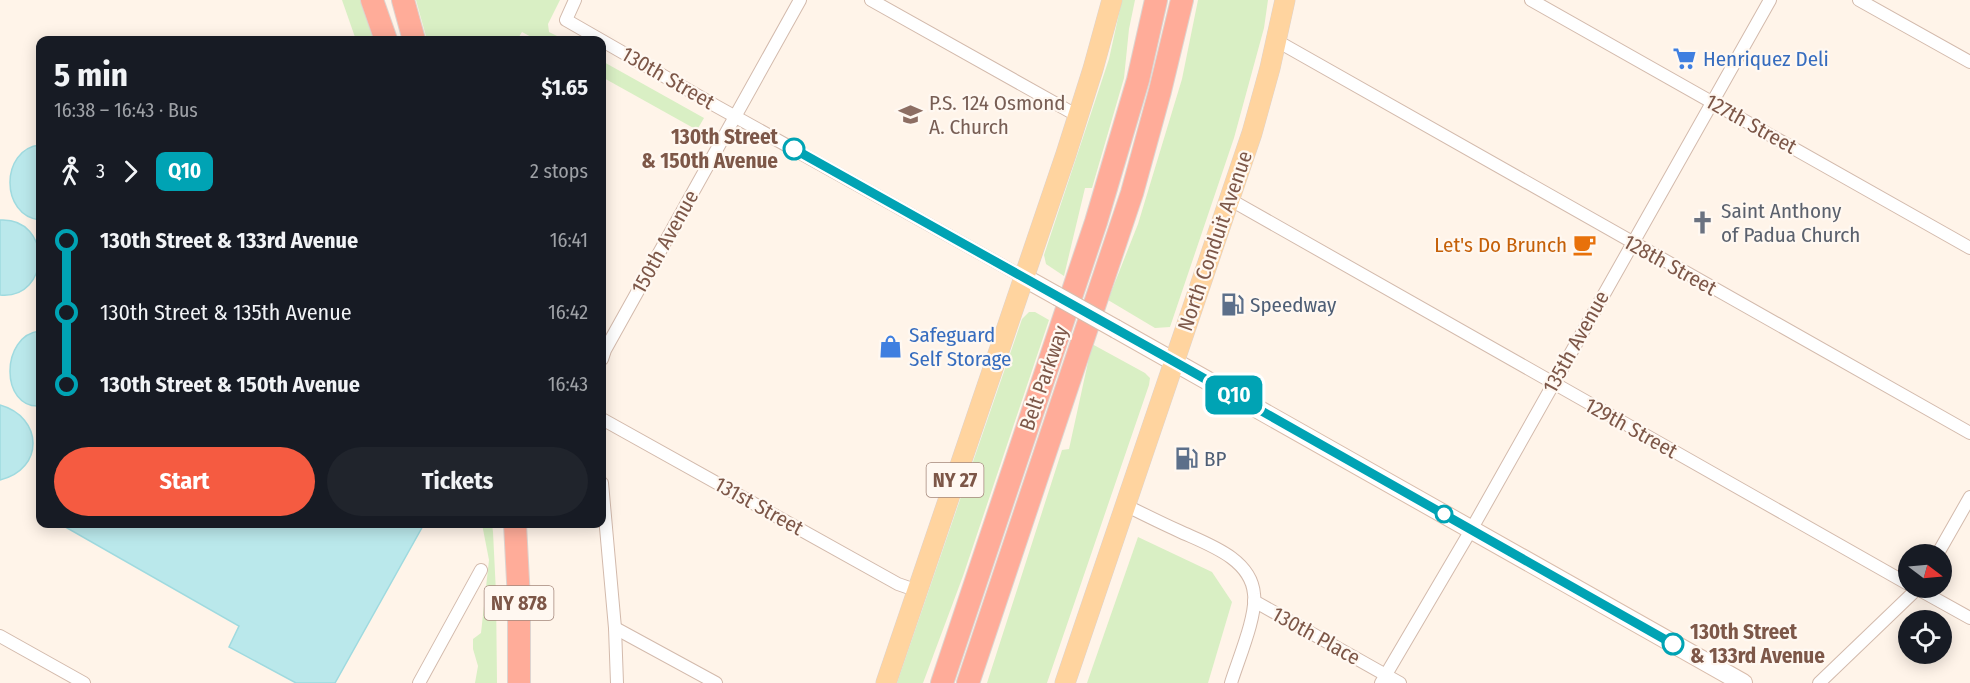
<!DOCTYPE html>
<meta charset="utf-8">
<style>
:root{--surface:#171b24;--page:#20242c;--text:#f1f3f6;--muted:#9ea1a6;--accent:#f55b41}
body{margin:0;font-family:"Fira Sans Condensed",sans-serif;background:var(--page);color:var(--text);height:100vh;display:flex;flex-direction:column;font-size:22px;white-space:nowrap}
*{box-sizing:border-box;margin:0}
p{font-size:20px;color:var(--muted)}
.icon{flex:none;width:33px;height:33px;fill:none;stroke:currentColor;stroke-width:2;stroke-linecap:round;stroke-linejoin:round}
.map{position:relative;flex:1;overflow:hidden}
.panel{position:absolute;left:36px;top:36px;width:570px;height:492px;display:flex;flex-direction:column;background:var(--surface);border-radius:12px;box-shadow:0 3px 15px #0003}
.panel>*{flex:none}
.badge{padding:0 12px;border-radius:9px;font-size:21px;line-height:39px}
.needle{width:39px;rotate:106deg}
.tools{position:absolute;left:1898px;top:544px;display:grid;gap:12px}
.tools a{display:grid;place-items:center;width:54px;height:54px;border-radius:50%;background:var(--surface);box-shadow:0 3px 15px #0003;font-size:30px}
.map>.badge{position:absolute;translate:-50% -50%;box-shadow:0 0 0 3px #fff}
.legs{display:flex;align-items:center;gap:9px;height:66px;padding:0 18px;font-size:20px}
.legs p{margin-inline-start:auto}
.headline{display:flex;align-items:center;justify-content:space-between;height:102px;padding:0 18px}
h1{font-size:33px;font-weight:700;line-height:45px}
.primary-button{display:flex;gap:12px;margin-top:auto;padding:12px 18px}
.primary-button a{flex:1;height:69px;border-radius:36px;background:var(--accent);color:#fff;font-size:24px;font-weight:700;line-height:69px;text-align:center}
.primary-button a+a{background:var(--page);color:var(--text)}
ul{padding:0 18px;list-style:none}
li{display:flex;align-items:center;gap:21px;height:72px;font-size:22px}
li i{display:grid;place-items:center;width:9px;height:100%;margin:0 8px;background:currentColor}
li i::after{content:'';width:15px;height:15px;margin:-8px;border:4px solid;border-radius:50%;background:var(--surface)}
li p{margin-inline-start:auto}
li:first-child i{background:linear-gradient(#0000 50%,currentColor 0)}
li:last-child i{background:linear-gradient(currentColor 50%,#0000 0)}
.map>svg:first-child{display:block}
.green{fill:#d9efc4}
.water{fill:#bae8eb;stroke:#9fdadf;stroke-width:1.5}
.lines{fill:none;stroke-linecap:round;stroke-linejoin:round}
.street-casing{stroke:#d3baac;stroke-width:14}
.secondary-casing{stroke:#d9bcab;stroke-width:20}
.primary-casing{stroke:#ddd3cf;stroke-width:21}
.highway-casing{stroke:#ddd3cf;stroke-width:24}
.street{stroke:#fff;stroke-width:12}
.secondary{stroke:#fff;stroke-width:18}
.primary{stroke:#ffd49f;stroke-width:20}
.highway{stroke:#ffac99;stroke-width:22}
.secondary-bridge-casing{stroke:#d9bcab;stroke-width:20;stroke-linecap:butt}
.secondary-bridge{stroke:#fff;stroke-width:18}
.line-1-casing{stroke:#fff;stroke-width:14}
.line-1{stroke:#00a3b4;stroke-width:9}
.stop-1-dot{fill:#fff;stroke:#00a3b4;stroke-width:3}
.labels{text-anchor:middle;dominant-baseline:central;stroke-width:4.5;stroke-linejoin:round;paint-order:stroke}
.shield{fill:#fff8f1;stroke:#a4877b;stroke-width:1.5}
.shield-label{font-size:20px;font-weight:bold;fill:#7d5748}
.shop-label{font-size:21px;fill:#366cbe;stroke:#fff8f1;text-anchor:start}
.street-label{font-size:21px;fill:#7d5748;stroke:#fff8f1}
.education-label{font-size:21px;fill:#785e54;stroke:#fff8f1;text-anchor:start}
.stop-label{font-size:21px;font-weight:bold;fill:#7d5748;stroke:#fff8f1;text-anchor:end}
.worship-label{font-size:21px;fill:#5b616d;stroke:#fff8f1;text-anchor:start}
.food-label{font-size:21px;fill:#c56008;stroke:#fff8f1;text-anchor:end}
.service-label{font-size:21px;fill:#4e5e75;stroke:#fff8f1;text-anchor:start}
</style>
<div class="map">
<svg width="1970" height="683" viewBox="0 0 1970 683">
<rect width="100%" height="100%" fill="#fff4e9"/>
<g class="green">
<path d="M342,0H363L378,40H356Z"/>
<path d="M416,0H560L548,24L549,32L565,40H537L522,32L517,40H427Z"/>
<path d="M1122,0H1135L1129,29L1124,78L1092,188H1085L1064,276L1046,264L1044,255L1109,59Z"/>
<path d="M1198,0H1268L1264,28L1234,138L1170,327L1155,328L1108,300L1138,224L1182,79Z"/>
<path d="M602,61L704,118L697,130L602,77Z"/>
<path d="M1029,312H1035L1049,320L963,576L923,683H897L1022,319Z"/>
<path d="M1092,344L1145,373L1150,378L1149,385L1047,683H987L1062,450L1069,449Z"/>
<path d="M482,524H492L493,532L496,593L497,683H475L478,666L473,649V639L481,633L489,560Z"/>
<path d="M1138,537L1212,572L1232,602L1208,683H1087Z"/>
</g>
<g class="water">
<path d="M40,145V220C0,216 0,149 40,145Z"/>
<path d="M0,220C53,217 51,300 0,295Z"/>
<path d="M40,331V406C0,409 0,335 40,331Z"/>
<path d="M0,405C43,417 45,469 0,480Z"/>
<path d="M60,524H424L335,683H296L229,647L239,626Z"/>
</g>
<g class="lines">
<defs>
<g id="street">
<path d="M575,0L566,20L716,106L1023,277"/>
<path d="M871,0L1078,116"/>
<path d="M1531,0L1970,248"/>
<path d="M1859,0L1970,62"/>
<path d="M1277,41L1970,433"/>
<path d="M1229,199L1908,584"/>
<path d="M602,359L605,350L800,0"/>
<path d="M602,419L898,584L918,591"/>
<path d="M602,483L615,628L617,683"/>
<path d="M1125,505C1143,514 1161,523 1179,531C1207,544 1251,558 1254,594C1257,616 1238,660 1231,683"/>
<path d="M1937,555L1970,497"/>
<path d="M1916,588L1970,618"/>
<path d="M1254,601L1400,683"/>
<path d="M615,628L716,683"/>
<path d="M0,636L84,683"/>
<path d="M419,683L481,570"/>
<path d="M1381,683L1471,530L1770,0"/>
<path d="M1819,683L1918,588"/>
</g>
<g id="secondary">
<path d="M1023,277L1057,296"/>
<path d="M1116,329L1743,683"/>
</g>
<g id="primary">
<path d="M886,683L1066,154L1093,69L1112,0"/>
<path d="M1065,683L1252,133L1270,68L1285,0"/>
</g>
<g id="highway">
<path d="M372,0L386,40"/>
<path d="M403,0L414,40"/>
<path d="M515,524L519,600V683"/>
<path d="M942,683L1096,222L1138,80L1156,0"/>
<path d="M968,683L1132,193L1160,91L1182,0"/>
</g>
</defs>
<use href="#street" class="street-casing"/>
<use href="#secondary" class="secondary-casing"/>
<use href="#primary" class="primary-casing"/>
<use href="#highway" class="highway-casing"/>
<use href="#street" class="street"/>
<use href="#secondary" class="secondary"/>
<use href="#primary" class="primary"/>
<use href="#highway" class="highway"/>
<defs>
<path id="secondary-bridge" d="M1057,296L1116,329"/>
</defs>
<use href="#secondary-bridge" class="secondary-bridge-casing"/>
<use href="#secondary-bridge" class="secondary-bridge"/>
</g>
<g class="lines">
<defs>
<path id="line-1" d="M794,149L1191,371L1673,644"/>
</defs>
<use href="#line-1" class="line-1-casing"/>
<use href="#line-1" class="line-1"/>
</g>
<defs>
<symbol id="supermarket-bare" viewBox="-9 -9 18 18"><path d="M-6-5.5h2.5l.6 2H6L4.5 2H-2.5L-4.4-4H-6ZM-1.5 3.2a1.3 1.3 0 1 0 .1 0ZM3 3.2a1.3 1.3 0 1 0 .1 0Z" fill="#3f7fe0" stroke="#fff8f1" stroke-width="2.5" paint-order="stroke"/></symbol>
<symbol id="school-bare" viewBox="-9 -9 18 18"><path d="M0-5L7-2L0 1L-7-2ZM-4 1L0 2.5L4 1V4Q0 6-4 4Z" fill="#8d6e63" stroke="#fff8f1" stroke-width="2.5" paint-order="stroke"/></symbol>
<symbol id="church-bare" viewBox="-9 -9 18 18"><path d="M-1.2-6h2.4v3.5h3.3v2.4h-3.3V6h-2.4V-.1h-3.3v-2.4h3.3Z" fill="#6b7280" stroke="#fff8f1" stroke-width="2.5" paint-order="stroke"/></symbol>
<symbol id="cafe-bare" viewBox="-9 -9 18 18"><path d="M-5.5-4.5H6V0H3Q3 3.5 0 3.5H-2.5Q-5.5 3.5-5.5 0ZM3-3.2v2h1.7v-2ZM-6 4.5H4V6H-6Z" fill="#e8710a" stroke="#fff8f1" stroke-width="2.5" paint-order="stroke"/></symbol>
<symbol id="fuel-bare" viewBox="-9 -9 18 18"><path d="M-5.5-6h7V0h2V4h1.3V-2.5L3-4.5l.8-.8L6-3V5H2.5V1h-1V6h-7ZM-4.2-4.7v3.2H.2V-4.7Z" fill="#5c6f8a" stroke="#fff8f1" stroke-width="2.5" paint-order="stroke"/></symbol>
<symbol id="shop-bare" viewBox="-9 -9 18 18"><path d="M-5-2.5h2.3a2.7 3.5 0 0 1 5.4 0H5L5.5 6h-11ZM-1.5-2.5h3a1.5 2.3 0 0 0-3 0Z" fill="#3f7fe0" stroke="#fff8f1" stroke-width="2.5" paint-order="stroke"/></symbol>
</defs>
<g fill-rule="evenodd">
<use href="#supermarket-bare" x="1668" y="42" width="33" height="33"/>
<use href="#school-bare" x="894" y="98" width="33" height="33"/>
<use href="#church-bare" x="1686" y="206" width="33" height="33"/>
<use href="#cafe-bare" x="1568" y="228" width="33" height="33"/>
<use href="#fuel-bare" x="1216" y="288" width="33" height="33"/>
<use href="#shop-bare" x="874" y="330" width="33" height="33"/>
<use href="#fuel-bare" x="1170" y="442" width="33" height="33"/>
</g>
<g class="stop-1-dot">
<circle cx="794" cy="149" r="10"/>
<circle cx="1444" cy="514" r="8"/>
<circle cx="1673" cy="644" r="10"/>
</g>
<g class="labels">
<g class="shield">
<rect x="926.5" y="463" width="57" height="34" rx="4.5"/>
<rect x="484.5" y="586" width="69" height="34" rx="4.5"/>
</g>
<g class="shield-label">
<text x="955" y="480">NY 27</text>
<text x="519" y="603">NY 878</text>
</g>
<g class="shop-label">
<text x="1703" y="59">Henriquez Deli</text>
<text x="909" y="335">Safeguard<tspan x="909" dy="24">Self Storage</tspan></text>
</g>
<g class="street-label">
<text transform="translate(668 78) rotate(30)">130th Street</text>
<text transform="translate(1751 124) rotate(29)">127th Street</text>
<text transform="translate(1215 241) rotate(-71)">North Conduit Avenue</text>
<text transform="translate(665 242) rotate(-61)">150th Avenue</text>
<text transform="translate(1670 265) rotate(29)">128th Street</text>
<text transform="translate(1576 342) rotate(-61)">135th Avenue</text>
<text transform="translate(1044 378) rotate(-71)">Belt Parkway</text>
<text transform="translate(1631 428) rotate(29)">129th Street</text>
<text transform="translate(759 506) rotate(29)">131st Street</text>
<text transform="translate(1316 636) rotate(29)">130th Place</text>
</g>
<g class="education-label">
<text x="929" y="103">P.S. 124 Osmond<tspan x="929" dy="24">A. Church</tspan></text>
</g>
<g class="stop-label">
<text x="778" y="137">130th Street<tspan x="778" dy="24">&amp; 150th Avenue</tspan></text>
<text x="1690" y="632" text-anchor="start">130th Street<tspan x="1690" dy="24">&amp; 133rd Avenue</tspan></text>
</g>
<g class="worship-label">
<text x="1721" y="211">Saint Anthony<tspan x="1721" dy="24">of Padua Church</tspan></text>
</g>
<g class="food-label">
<text x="1567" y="245">Let's Do Brunch</text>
</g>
<g class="service-label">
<text x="1250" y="305">Speedway</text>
<text x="1204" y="459">BP</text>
</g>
</g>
</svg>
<div class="tools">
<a><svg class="needle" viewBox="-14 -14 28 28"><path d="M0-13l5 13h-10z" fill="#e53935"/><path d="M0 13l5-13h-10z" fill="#9ea1a6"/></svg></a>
<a><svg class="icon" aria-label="locate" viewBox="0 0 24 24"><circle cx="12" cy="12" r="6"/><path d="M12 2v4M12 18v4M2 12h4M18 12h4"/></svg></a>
</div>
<b class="badge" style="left:1234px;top:395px;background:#00a3b4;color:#fff">Q10</b>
<section class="panel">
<div class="headline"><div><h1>5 min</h1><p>16:38 – 16:43 · Bus</p></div><b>$1.65</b></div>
<div class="legs"><svg class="icon" aria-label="walk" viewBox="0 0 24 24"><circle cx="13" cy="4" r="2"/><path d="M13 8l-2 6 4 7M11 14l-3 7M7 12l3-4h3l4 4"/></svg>3<svg class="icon" aria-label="forward" viewBox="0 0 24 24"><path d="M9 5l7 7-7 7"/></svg><b class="badge" style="background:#00a3b4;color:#fff">Q10</b><p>2 stops</p></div>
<ul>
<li><i style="color:#00a3b4"></i><b>130th Street &amp; 133rd Avenue</b><p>16:41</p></li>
<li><i style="color:#00a3b4"></i><span>130th Street &amp; 135th Avenue</span><p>16:42</p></li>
<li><i style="color:#00a3b4"></i><b>130th Street &amp; 150th Avenue</b><p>16:43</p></li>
</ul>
<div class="primary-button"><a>Start</a><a>Tickets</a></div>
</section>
</div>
